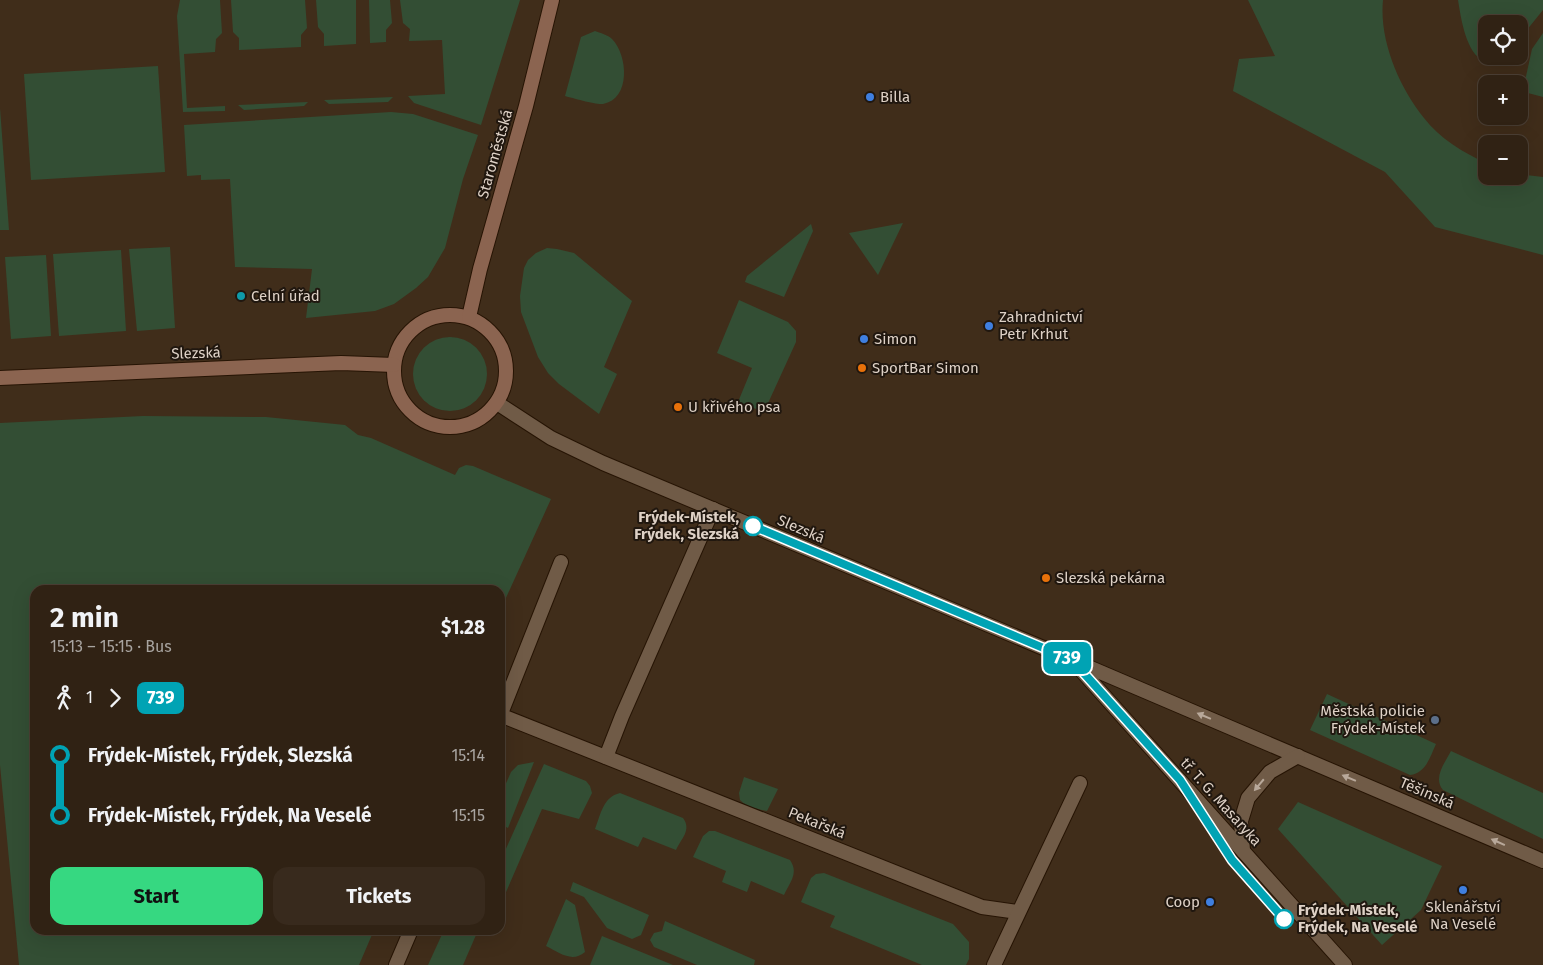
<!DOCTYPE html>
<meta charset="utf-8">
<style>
:root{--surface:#302214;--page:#382a1d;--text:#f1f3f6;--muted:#a8a4a0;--line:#4b3f34;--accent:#36d881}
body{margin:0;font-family:"Fira Sans",sans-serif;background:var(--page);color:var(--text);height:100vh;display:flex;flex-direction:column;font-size:19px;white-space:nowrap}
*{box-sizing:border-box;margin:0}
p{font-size:16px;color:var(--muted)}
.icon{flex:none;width:28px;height:28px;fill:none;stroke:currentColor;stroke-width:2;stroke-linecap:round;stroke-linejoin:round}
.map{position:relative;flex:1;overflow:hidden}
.side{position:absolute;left:30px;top:585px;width:475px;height:350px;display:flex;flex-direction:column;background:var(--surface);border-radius:15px;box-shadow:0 5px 20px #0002,0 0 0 1px var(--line)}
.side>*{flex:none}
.badge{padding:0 10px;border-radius:8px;font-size:18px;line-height:32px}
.buttons{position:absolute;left:1478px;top:15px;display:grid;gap:10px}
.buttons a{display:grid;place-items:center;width:50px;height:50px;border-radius:10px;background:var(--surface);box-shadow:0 5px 20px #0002,0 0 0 1px var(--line);font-size:25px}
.map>.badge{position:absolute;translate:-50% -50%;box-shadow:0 0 0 2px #fff}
.legs{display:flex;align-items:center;gap:8px;height:55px;padding:0 20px;font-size:16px}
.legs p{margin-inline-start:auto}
.headline{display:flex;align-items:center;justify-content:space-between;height:85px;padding:0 20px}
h1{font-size:28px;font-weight:700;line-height:38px}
.action{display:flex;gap:10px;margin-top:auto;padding:10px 20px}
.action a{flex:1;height:58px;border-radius:15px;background:var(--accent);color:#111;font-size:20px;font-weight:700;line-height:58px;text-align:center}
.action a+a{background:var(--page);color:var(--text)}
ul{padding:0 20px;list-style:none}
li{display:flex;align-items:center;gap:18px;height:60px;font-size:19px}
li i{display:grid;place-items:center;width:8px;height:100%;margin:0 6px;background:currentColor}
li i::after{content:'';width:12px;height:12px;margin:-6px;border:4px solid;border-radius:50%;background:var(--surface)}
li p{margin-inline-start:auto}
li:first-child i{background:linear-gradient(#0000 50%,currentColor 0)}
li:last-child i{background:linear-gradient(currentColor 50%,#0000 0)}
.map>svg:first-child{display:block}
.green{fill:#334e34}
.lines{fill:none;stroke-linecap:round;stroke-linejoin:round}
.minor-casing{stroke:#261404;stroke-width:16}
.tertiary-casing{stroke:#261404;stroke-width:16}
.secondary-casing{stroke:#261404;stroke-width:16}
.minor{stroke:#705b47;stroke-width:14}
.tertiary{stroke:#705b47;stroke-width:14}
.secondary{stroke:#8b6450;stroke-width:14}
.oneway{fill:#b8a89a}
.line-1-casing{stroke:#fff;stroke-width:11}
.line-1{stroke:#00a3b4;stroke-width:8}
.shop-dot{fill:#3f7fe0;stroke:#20170f;stroke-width:2}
.culture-dot{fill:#0f9aa8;stroke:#20170f;stroke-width:2}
.food-dot{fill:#e8710a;stroke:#20170f;stroke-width:2}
.stop-1-dot{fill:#fff;stroke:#00a3b4;stroke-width:2.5}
.service-dot{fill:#5c6f8a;stroke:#20170f;stroke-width:2}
.labels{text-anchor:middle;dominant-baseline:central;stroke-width:4;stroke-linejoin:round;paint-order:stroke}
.poi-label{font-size:15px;fill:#ded1c6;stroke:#20170f;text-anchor:start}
.street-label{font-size:15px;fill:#ded1c6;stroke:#20170f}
.stop-label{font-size:15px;font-weight:bold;fill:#ded1c6;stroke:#20170f;text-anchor:end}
</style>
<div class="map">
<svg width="1543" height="965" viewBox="0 0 1543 965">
<rect width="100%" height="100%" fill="#402d1a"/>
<g class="green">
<path d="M180,0H220L222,33L216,39L215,52L184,54L187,108L225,106V111L183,112L177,16Z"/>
<path d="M231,0H305L307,28L301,35V47L239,50V38L233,32Z"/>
<path d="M316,0H356V44L324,46V34L318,27Z"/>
<path d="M369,0H390L392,23L386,30V42L370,43Z"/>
<path d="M400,0H520L481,125L414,103L408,96L445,94L442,40L409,41L410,29L403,23Z"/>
<path d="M1248,0H1383C1379,40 1399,87 1424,118C1439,138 1464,153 1486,163V176H1519V174L1543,177V255L1435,227L1385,172L1233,91L1239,59L1275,56Z"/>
<path d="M1458,0H1543V10L1526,31L1519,38V24H1486L1487,56L1480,59C1465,47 1461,18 1458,0Z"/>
<path d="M595,31C600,33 608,35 612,39C628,55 631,99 603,104C596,105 573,98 565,96L581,37Z"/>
<path d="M1543,33V97L1528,93L1523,90L1532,49Z"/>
<path d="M158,66L165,172L31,180L24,74Z"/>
<path d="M393,97L388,102L329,104L324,100Z"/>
<path d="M308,102L304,106L244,110L238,105Z"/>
<path d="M0,108L9,230H0Z"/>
<path d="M391,112L413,114L478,135L463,179L445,248L428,277L416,288L394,304L375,311L306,318L312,269L235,267L230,179L201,180V175L187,176L184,125Z"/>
<path d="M903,223L878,275L849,233Z"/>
<path d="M811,224L813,231L784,297L745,282L747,276Z"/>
<path d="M170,247L175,328L137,331L129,249Z"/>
<path d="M547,248L557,249L574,253L632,301L604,367L617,374L599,414L559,384L548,373L538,357L521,312L520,296L524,268L528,260L536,253Z"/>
<path d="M121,250L126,331L59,336L53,254Z"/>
<path d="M46,255L51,336L11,339L5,257Z"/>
<path d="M739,300L788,322L796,331V342L764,412L738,402L752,368L717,353Z"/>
<circle cx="450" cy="374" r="37"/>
<path d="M143,416L266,417L345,425L358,435L371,438L455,475L459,468L466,465L473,466L551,499L500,611V590H35V930H374L359,965H19L0,765V423Z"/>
<path d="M1327,694L1436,744C1430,757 1426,773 1410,775L1310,730Z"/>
<path d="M1451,751L1543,793V839L1443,790C1433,778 1444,764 1451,751Z"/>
<path d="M534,762L508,828L500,824V797L511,772L518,765Z"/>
<path d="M544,764L586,781L590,786L592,793L579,819L542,809L500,906V862Z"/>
<path d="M744,777L778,789L767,811C757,809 747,807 740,800L739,793Z"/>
<path d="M620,793L683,818C692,830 681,839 676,850L643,837L638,847L595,829C601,814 603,797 620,793Z"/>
<path d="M1298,802L1442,866L1421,910L1382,945L1278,829Z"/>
<path d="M709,831H715L790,860C799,873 790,882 784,895L751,881L747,892L722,882L726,871L693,857L703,836Z"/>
<path d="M824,873L953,924L969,942V959L966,965H922L830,927L835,916L801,902L811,878L816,874Z"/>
<path d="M573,882L649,915L641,935L632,939L607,928L584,897L570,891Z"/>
<path d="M566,899L575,905L585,952C572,963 560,953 546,946Z"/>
<path d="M665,921L755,960L754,965H697L654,947L650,940L654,933L662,931Z"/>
<path d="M444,930H464L476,935L463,965H428Z"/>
<path d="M602,936L673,965H590Z"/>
</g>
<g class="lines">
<defs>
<g id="minor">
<path d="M1072,660L1543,861"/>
<path d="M500,715L982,907L1018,912"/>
<path d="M500,716L561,562"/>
<path d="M606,757L622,716L713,509"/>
<path d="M1243,851L1241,821L1248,798L1270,772L1298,756"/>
<path d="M396,965L411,930"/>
<path d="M994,965L1080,783"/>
</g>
<path id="tertiary" d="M497,403L551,438L603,463L1072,660L1345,965"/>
<g id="secondary">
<circle cx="450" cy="371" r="56"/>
<path d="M469,317L480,269L526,106L552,0"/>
<path d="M0,378L341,363L394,365"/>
</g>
</defs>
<use href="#minor" class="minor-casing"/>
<use href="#tertiary" class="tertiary-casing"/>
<use href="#secondary" class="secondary-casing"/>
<use href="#minor" class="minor"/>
<use href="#tertiary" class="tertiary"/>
<use href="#secondary" class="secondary"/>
</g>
<defs><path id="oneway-solid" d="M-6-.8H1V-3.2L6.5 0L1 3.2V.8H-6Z" transform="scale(1.25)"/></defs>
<g class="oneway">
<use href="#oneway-solid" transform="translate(1204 716) rotate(-157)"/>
<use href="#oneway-solid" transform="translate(1349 778) rotate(-157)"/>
<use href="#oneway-solid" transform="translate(1259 785) rotate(130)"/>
<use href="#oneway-solid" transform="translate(1498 842) rotate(-156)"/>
</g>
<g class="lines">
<defs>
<path id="line-1" d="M753,526L1072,660L1180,780L1232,860L1284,919"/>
</defs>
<use href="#line-1" class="line-1-casing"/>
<use href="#line-1" class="line-1"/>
</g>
<g class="shop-dot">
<circle cx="870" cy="97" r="5"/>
<circle cx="989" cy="326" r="5"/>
<circle cx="864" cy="339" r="5"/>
<circle cx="1463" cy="890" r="5"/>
<circle cx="1210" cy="902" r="5"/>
</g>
<circle class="culture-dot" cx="241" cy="296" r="5"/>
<g class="food-dot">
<circle cx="862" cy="368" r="5"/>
<circle cx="678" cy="407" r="5"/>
<circle cx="1046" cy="578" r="5"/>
</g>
<g class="stop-1-dot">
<circle cx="753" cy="526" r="9"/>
<circle cx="1284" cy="919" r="9"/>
</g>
<circle class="service-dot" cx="1435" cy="720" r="5"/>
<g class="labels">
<g class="poi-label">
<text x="880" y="97">Billa</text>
<text x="251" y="296">Celní úřad</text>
<text x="999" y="317">Zahradnictví<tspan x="999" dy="17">Petr Krhut</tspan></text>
<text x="874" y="339">Simon</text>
<text x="872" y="368">SportBar Simon</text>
<text x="688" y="407">U křivého psa</text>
<text x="1056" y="578">Slezská pekárna</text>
<text x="1425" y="711" text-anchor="end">Městská policie<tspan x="1425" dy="17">Frýdek-Místek</tspan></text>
<text x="1200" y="902" text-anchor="end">Coop</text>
<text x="1463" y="907" text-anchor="middle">Sklenářství<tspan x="1463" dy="17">Na Veselé</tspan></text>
</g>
<g class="street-label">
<text transform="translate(495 154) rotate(-74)">Staroměstská</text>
<text transform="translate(196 353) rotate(-2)">Slezská</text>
<text transform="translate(801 529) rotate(23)">Slezská</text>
<text transform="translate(1427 793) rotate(23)">Těšínská</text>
<text transform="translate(1221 802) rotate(48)">tř. T. G. Masaryka</text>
<text transform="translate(817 823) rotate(22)">Pekařská</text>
</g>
<g class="stop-label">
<text x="739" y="517">Frýdek-Místek,<tspan x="739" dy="17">Frýdek, Slezská</tspan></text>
<text x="1298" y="910" text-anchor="start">Frýdek-Místek,<tspan x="1298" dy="17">Frýdek, Na Veselé</tspan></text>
</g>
</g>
</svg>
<div class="buttons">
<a><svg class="icon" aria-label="locate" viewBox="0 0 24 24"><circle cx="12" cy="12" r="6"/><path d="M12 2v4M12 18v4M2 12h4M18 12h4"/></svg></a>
<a>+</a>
<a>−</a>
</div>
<b class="badge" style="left:1067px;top:658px;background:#00a3b4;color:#fff">739</b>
<section class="side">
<div class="headline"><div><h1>2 min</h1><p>15:13 – 15:15 · Bus</p></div><b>$1.28</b></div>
<div class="legs"><svg class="icon" aria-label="walk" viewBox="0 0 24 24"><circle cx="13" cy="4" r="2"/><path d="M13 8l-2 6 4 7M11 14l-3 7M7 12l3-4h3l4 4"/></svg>1<svg class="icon" aria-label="forward" viewBox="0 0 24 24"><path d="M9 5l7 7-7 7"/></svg><b class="badge" style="background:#00a3b4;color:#fff">739</b></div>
<ul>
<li><i style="color:#00a3b4"></i><b>Frýdek-Místek, Frýdek, Slezská</b><p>15:14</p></li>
<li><i style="color:#00a3b4"></i><b>Frýdek-Místek, Frýdek, Na Veselé</b><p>15:15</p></li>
</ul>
<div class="action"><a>Start</a><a>Tickets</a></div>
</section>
</div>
